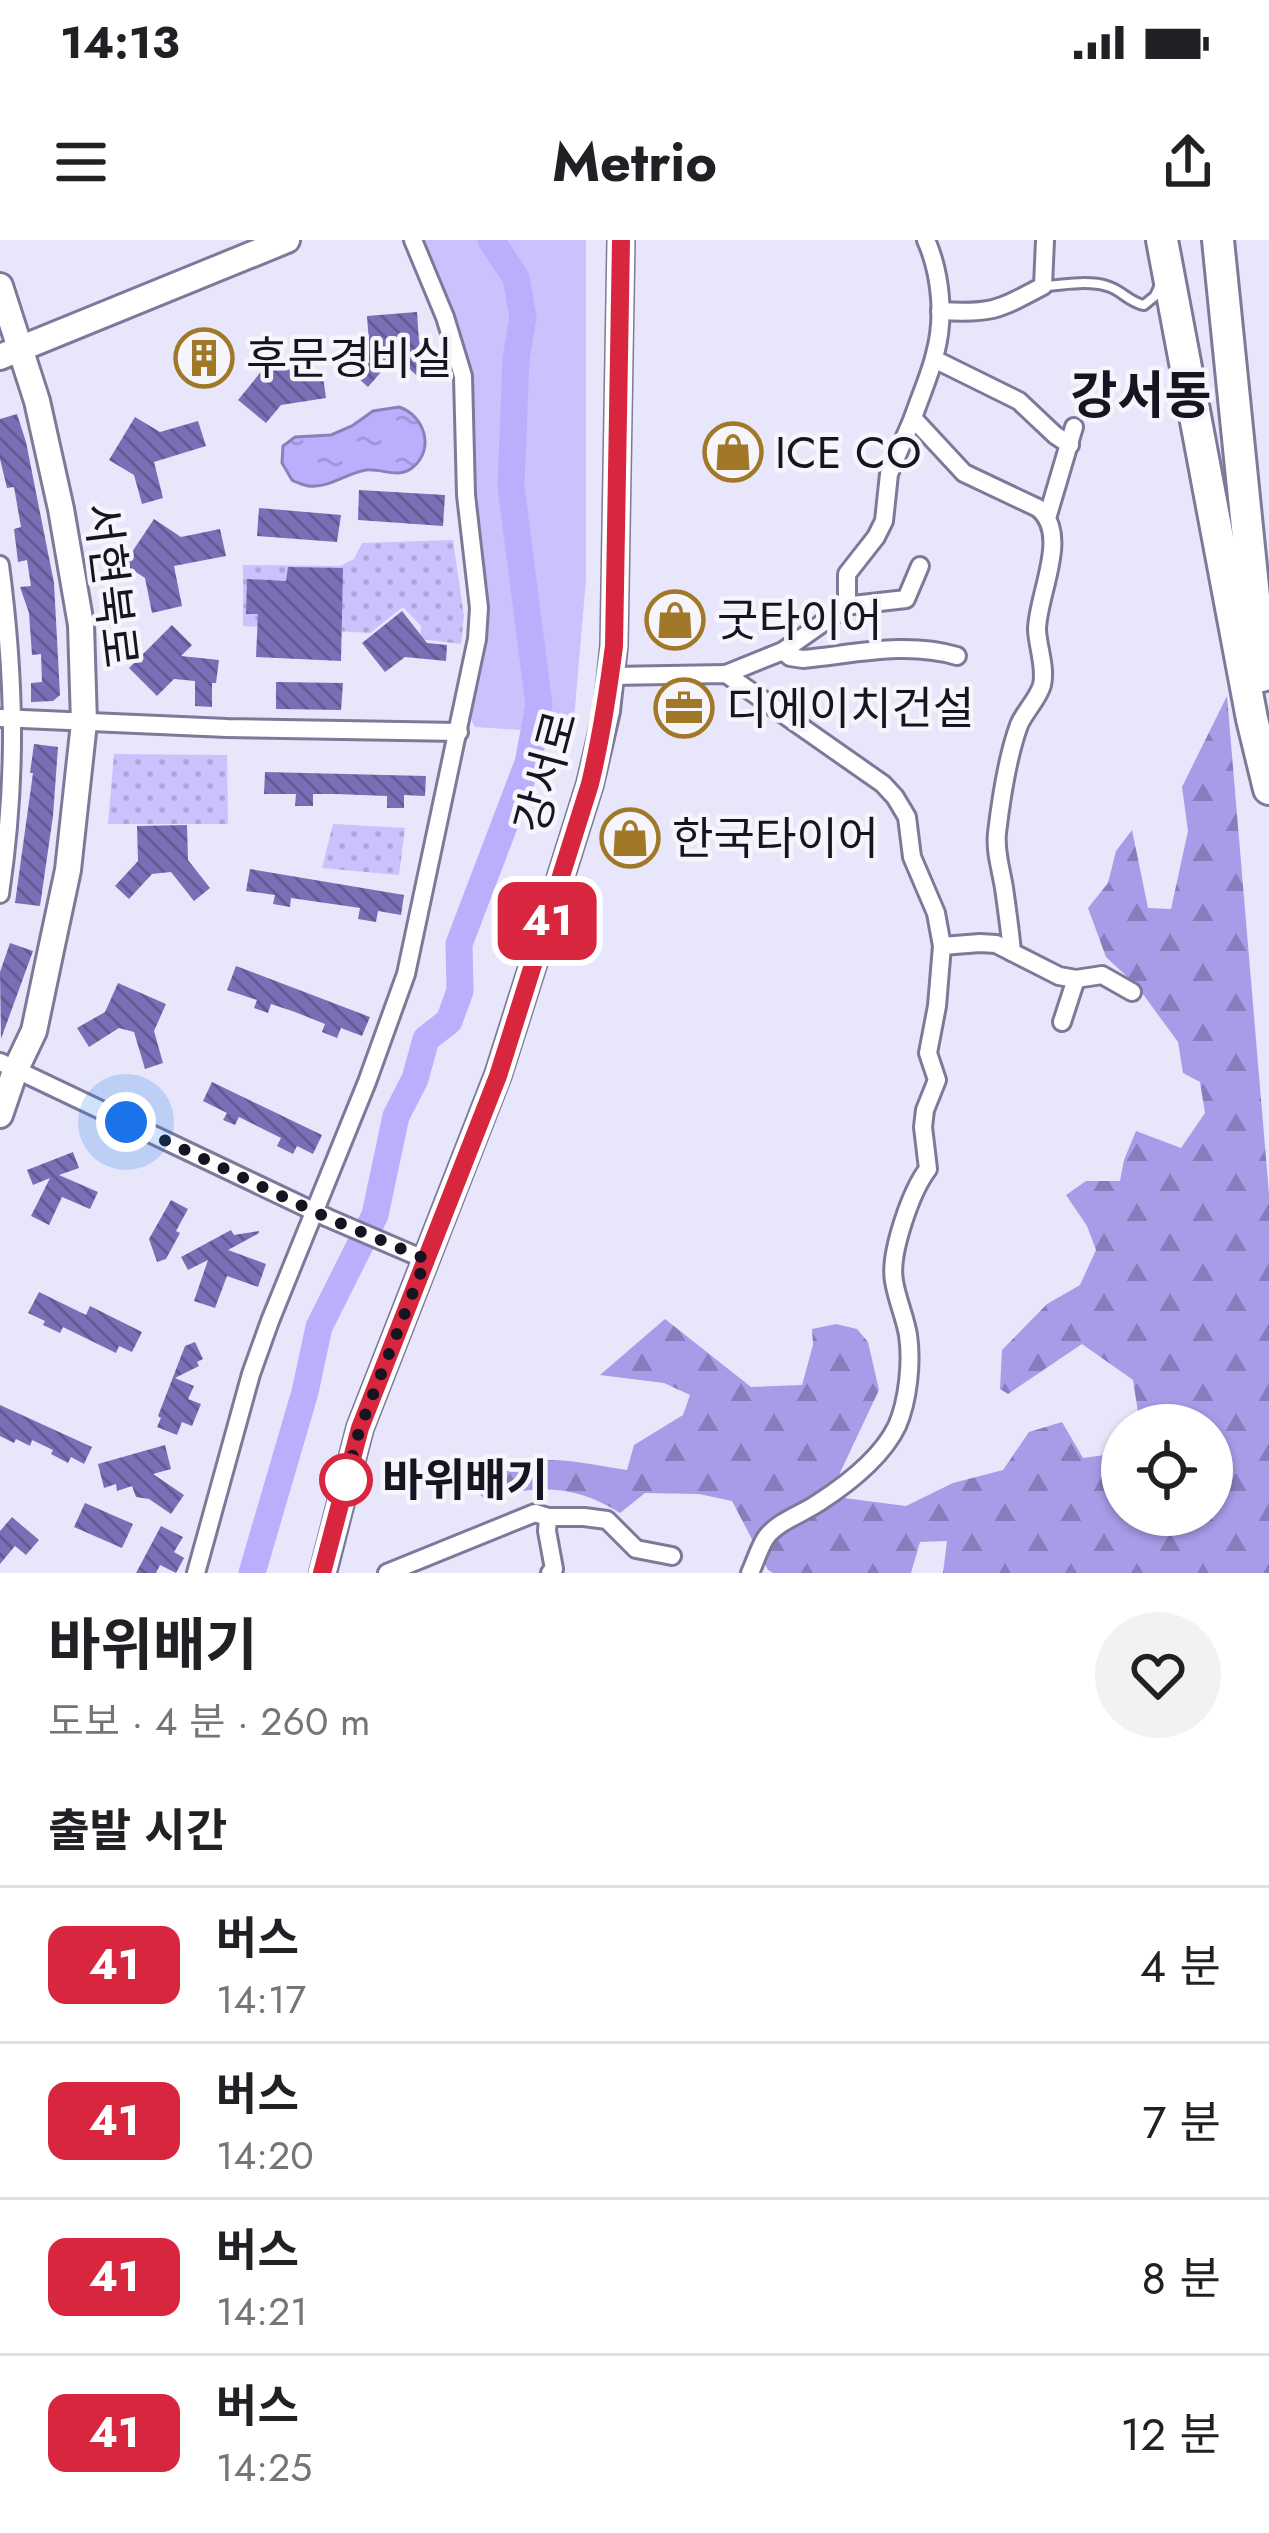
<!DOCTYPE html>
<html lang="ko">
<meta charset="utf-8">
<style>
:root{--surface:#fff;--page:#f2f2f2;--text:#202124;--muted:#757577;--line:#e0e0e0}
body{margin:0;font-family:Jost,"Noto Sans KR",sans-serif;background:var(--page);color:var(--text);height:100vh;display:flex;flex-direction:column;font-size:45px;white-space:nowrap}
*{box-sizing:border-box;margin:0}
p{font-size:39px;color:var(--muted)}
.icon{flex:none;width:66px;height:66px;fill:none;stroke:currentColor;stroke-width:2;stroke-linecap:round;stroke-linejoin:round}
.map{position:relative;height:1333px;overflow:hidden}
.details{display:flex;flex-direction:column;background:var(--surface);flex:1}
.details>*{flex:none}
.badge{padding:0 24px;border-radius:18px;font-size:42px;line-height:78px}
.buttons{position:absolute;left:1101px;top:1164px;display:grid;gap:24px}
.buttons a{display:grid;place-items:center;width:132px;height:132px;border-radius:50%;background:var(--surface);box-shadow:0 3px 9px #0004;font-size:60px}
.you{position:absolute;width:60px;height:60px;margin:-30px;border:9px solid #fff;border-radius:50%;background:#1a73e8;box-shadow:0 0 0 18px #1a73e833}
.map>.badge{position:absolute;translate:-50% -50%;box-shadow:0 0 0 6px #fff}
h2{padding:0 48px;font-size:45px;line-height:108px}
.round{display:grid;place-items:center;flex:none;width:126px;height:126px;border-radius:63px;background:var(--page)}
.headline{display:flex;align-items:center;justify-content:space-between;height:204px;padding:0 48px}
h1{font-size:57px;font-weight:700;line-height:90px}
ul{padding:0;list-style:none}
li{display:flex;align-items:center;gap:36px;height:156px;padding:0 48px;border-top:3px solid var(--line)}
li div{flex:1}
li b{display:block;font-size:45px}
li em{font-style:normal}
li .badge{min-width:132px;font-weight:700;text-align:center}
.status{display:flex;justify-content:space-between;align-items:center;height:84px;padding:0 60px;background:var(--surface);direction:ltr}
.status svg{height:33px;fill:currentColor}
header{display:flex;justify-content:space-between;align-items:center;height:156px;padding:0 48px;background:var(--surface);font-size:54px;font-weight:700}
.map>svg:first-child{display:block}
.green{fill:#cac2fd}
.forest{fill:url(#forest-firs)}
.park{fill:url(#park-dots)}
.water{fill:url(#water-ripples);stroke:#8a80bb;stroke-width:3}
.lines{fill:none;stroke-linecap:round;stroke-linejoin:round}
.river{stroke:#bbaffd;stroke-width:27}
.building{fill:url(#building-back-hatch)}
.lane-casing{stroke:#7d7999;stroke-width:14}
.street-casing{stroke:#7d7999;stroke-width:22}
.secondary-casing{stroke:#7d7999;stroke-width:30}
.highway-casing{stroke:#7d7999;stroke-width:36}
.lane{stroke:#fff;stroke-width:8}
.street{stroke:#fff;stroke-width:16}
.secondary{stroke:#fff;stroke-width:24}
.highway{stroke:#fff;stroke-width:30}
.line-casing{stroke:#fff;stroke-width:27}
.line{stroke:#d7263d;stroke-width:18}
.walk{stroke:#161420;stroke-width:12;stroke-dasharray:0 21.6}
.stop-dot{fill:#fff;stroke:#d7263d;stroke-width:6}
.labels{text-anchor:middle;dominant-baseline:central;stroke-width:9;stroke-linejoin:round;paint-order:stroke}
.poi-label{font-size:45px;fill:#161420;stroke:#f6f5fc;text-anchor:start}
.street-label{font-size:45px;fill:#161420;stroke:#f6f5fc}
.stop-label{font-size:45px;font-weight:bold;fill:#161420;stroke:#f6f5fc;text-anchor:start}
.quarter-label{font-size:51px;font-weight:bold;fill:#161420;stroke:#f6f5fc}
</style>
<div class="status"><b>14:13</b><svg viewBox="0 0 49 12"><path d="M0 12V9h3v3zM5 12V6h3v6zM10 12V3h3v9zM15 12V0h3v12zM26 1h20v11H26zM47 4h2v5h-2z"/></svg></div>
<header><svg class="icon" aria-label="menu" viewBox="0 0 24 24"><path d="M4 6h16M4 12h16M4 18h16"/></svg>Metrio<svg class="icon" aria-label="share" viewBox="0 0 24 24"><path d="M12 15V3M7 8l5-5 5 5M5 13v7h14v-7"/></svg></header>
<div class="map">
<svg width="1269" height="1333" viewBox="0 0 1269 1333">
<defs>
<pattern id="forest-firs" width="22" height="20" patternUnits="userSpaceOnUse" patternTransform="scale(3)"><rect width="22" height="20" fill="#a89be8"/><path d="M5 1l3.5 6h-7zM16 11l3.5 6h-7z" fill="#887dbc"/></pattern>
<pattern id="park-dots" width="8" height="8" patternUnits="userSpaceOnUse" patternTransform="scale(3)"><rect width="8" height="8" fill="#cac2fd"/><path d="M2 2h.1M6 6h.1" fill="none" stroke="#ada6d9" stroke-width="1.8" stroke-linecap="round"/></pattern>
<pattern id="water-ripples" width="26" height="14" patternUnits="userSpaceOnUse" patternTransform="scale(3)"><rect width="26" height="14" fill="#bbaffd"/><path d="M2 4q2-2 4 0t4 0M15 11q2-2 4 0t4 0" fill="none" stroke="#a096d9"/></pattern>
<pattern id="building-back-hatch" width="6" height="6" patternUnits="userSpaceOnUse" patternTransform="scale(3)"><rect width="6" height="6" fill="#7b6eb6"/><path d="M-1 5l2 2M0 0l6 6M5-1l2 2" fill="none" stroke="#645994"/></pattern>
</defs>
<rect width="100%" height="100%" fill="#e8e6fb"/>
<g class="green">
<path d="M421,0H485L515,60L501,248L529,449L522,490L475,487L469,476L487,383L472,257V156L465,111Z"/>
<path d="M501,0H586V339L573,491L539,490L545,461L522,250L531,82L523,32Z"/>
</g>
<path class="forest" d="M1227,456L1269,954V1333H943L947,1301L920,1302L911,1333H773L768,1330L732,1261L699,1254L645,1253L620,1273C576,1245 534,1244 486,1260L475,1250C535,1207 559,1220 627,1230L634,1205L683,1175L690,1155L664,1143L600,1135L665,1079L751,1147L802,1145L813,1105L812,1089L836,1084L857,1089L868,1102L879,1150L839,1235L844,1258L906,1266L953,1243L1003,1230L1029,1192L1062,1182L1083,1218L1119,1213L1122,1210V1275H1212V1185H1140L1133,1140L1082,1104L1008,1154L1000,1149L1002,1110L1047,1064L1080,1045L1096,1010L1087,986L1066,955L1086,941H1120L1124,920L1136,891L1181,908L1205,873L1200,842L1183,833L1178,802L1137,746L1106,717L1088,668L1108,643L1116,611L1132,590L1148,668L1171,669L1188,591L1182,547Z"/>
<g class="park">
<path d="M453,300L464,376L461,404L420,399L421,386L403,367L370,393L243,386V325L340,326L354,319L362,303Z"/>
<path d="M114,514L227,515L228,584H108Z"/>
<path d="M333,584L405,588L399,635L322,628Z"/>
</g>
<path class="water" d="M399,167C424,175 436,209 412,228C398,239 381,228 366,230C347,233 329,248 310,246C306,246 295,242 292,240L282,223L283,206L295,197L331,195L352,186L373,171Z"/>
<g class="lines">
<path class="river" d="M252,1333L305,1152L319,1087L375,975L396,876L415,839L426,799L449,781L460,751L459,704L528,523L539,465L511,247L516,119L523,77L516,38L491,0"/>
</g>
<g class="building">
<path d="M417,72L419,101L442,121L424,142L395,116L368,147L347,128L369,103L367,76Z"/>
<path d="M273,117L302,140L323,137L326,158L281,165L266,183L238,160Z"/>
<path d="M17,174L26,202L54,343L60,455L53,461L31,462V443L42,442L41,414L32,415L29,373L20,347L31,346L27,320L18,322L14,289L21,287L14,247L7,248L0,219V179Z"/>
<path d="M135,177L160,192L198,181L206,206L154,222L163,258L142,264L134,235L109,220Z"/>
<path d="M359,250L445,255L443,286L358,280Z"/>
<path d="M259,268L341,275L337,302L257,296Z"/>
<path d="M154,279L181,297L220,289L226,316L174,326L182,366L152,373L145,338L124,324Z"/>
<path d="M288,327L343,328L341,421L256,417L258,374H246L247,339L286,341Z"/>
<path d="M402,371L427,403L447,405L446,421L405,417L385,432L362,403Z"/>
<path d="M172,385L192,405L181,416L219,420L216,443H212V467L195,466V441L174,439L157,456L129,428Z"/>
<path d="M276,442L343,443L341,470L276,469Z"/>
<path d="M34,504L58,507L53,576L40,666L15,663L33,533H30Z"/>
<path d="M265,532L426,536L425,556L404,555V568H387V556L336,554H313V566H295L296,554H264Z"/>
<path d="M187,585L188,620L210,648L194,661L171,632L152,634L129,659L115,646L138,621L137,586Z"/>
<path d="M250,629L404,655L401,675L378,671L376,682L358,679L360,668L291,658L290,667L273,664L275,655L246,651Z"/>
<path d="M10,703L33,711L1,799L0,732Z"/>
<path d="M236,726L370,777L362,796L341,788L337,798L322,792L325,784L295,772L271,764L268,773L254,768L257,760L227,750Z"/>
<path d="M118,743L166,764L154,791L163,823L145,829L134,792L119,788L89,807L77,788L105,772Z"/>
<path d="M212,842L322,895L313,914L297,906L293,914L277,906L281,898L239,877L235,885L223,880L227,873L203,861Z"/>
<path d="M73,912L79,928L59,935L98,952L90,969L62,957L49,985L31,976L50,938L33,945L27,930Z"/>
<path d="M171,960L188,969L176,991L180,993L166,1019L157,1022L149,999Z"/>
<path d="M231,990L234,995L259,991V993L228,1010L266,1024L258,1047L227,1036L215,1068L194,1061L208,1020L188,1030L181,1017Z"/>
<path d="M39,1052L86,1075L90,1066L142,1092L132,1112L119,1106L116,1113L63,1087L60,1093L43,1085L45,1081L28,1073Z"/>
<path d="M195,1102L203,1119L197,1122L199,1126L175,1138L194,1146L188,1159L201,1164L192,1186L182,1182L177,1195L157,1187L161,1178L158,1176L185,1106Z"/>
<path d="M0,1165L92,1207L84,1224L71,1217L68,1223L51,1214L53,1210L32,1200L30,1206L16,1199L14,1203L0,1196Z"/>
<path d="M165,1205L171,1229L153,1234L184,1255L171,1274L149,1259L136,1257L132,1246L117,1251L116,1244L104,1248L98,1224Z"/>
<path d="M85,1263L133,1284L122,1308L74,1287Z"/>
<path d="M12,1277L39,1300L26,1315L15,1306L0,1324V1291Z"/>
<path d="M161,1286L183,1297L174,1312L184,1318L176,1333L160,1325L156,1333H136Z"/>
</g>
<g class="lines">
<defs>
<path id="lane" d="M1043,46C1064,45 1088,40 1107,46C1122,50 1128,62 1144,65L1155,56L1161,43"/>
<g id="street">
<path d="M926,0C941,34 945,78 935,114C930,135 920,157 913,178L964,233L1038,268C1071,294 1037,355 1037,390C1038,408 1046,428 1042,445C1038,459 1025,471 1019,485C1007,518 1001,559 997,593C995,612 1001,629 1004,648C1007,669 1010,690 1012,712"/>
<path d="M940,71C992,74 998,70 1043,46L1045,0"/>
<path d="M934,119L1019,161L1055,195L1070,205"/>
<path d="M1048,275L1074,187"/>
<path d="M0,325C15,438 17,541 0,654"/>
<path d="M844,366L906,359L920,326"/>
<path d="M783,411L790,417L803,419C855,414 906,401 957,416"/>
<path d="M726,434L783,411L841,370L847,363V334L876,297L884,281L889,234L913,178"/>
<path d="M611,436L726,434L883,544L895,557L907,577L912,617L936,673L942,706L937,766L928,813L937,840L925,870L923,887L928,929C911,951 889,1014 894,1041C897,1060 905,1077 908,1095C912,1122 908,1161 897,1186C882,1217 846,1245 818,1263C802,1274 776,1282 765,1299C759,1309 755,1322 750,1333"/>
<path d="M0,478L227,488L459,492"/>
<path d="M942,706L980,703L996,704L1059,736L1076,739L1102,735L1132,752"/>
<path d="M1062,782L1076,739"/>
<path d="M0,822L328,978L426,1020"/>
<path d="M548,1277L547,1291L554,1329L550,1333"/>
<path d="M196,1333L251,1134L270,1081L367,842L406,734L477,399L479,368L466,255L463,136L445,77L413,0"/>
<path d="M387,1333L535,1273L548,1277H584L607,1280L636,1309L672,1316"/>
</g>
<g id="secondary">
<path d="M0,46L37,161L61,269L81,385L84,483L68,630L52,705L34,791L15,831L0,875"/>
<path d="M0,117L287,0"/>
<path d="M323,1333L360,1188L498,835L551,668L590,544L607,471L614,406L621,0"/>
</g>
<g id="highway">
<path d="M1162,0L1252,479L1269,549"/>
<path d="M1218,0L1262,436"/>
</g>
</defs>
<use href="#lane" class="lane-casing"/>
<use href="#street" class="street-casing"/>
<use href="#secondary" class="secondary-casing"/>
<use href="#highway" class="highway-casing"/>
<use href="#lane" class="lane"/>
<use href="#street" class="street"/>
<use href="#secondary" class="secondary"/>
<use href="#highway" class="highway"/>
</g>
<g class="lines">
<defs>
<path id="line" d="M322,1333L360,1188L498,836L590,544C601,498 608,453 614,406L621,0"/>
</defs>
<use href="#line" class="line-casing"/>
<use href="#line" class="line"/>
<path class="walk" d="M126,882L328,978L426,1019L360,1188L346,1240"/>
</g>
<defs>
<symbol id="building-ring" viewBox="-11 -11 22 22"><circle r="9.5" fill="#f6f5fc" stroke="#a17827" stroke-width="1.5"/><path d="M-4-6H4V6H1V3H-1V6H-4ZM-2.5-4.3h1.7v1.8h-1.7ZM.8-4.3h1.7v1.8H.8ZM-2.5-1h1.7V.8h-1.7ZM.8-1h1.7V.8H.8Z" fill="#a17827"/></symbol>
<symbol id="shop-ring" viewBox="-11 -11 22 22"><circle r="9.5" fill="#f6f5fc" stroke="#a17827" stroke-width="1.5"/><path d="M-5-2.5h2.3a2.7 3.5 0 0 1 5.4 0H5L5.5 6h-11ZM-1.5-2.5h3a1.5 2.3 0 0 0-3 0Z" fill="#a17827"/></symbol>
<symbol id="office-ring" viewBox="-11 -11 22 22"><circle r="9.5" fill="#f6f5fc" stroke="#a17827" stroke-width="1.5"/><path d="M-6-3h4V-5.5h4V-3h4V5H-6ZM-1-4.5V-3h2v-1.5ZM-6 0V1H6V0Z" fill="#a17827"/></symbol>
</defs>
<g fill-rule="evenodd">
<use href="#building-ring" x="171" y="85" width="66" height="66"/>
<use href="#shop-ring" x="700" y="179" width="66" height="66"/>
<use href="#shop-ring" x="642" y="347" width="66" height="66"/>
<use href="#office-ring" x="651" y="435" width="66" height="66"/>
<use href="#shop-ring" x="597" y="565" width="66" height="66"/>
</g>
<circle class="stop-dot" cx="346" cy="1240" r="24"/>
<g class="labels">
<g class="poi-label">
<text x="246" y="118">후문경비실</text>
<text x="775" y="212">ICE CO</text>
<text x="717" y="380">굿타이어</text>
<text x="726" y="468">디에이치건설</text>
<text x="672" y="598">한국타이어</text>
</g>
<g class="street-label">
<text transform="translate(111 345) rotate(83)">서현북로</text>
<text transform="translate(546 532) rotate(-75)">강서로</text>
</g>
<g class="stop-label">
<text x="382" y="1240">바위배기</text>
</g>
<g class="quarter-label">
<text x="1141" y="155">강서동</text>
</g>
</g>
</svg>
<div class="buttons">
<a><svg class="icon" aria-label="locate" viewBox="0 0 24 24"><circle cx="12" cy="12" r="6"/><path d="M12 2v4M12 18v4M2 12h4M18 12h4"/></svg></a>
</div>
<div class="you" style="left:126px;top:882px"></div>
<b class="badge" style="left:547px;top:681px;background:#d7263d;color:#fff">41</b>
</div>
<section class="details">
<div class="headline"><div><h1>바위배기</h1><p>도보 · 4 분 · 260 m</p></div><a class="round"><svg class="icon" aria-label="heart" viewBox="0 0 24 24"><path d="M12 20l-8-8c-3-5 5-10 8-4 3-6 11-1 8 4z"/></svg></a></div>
<h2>출발 시간</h2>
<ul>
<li><span class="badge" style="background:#d7263d;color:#fff">41</span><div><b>버스</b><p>14:17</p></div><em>4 분</em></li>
<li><span class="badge" style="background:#d7263d;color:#fff">41</span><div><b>버스</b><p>14:20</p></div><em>7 분</em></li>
<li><span class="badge" style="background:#d7263d;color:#fff">41</span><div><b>버스</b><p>14:21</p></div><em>8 분</em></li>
<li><span class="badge" style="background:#d7263d;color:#fff">41</span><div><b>버스</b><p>14:25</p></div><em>12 분</em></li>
</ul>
</section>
